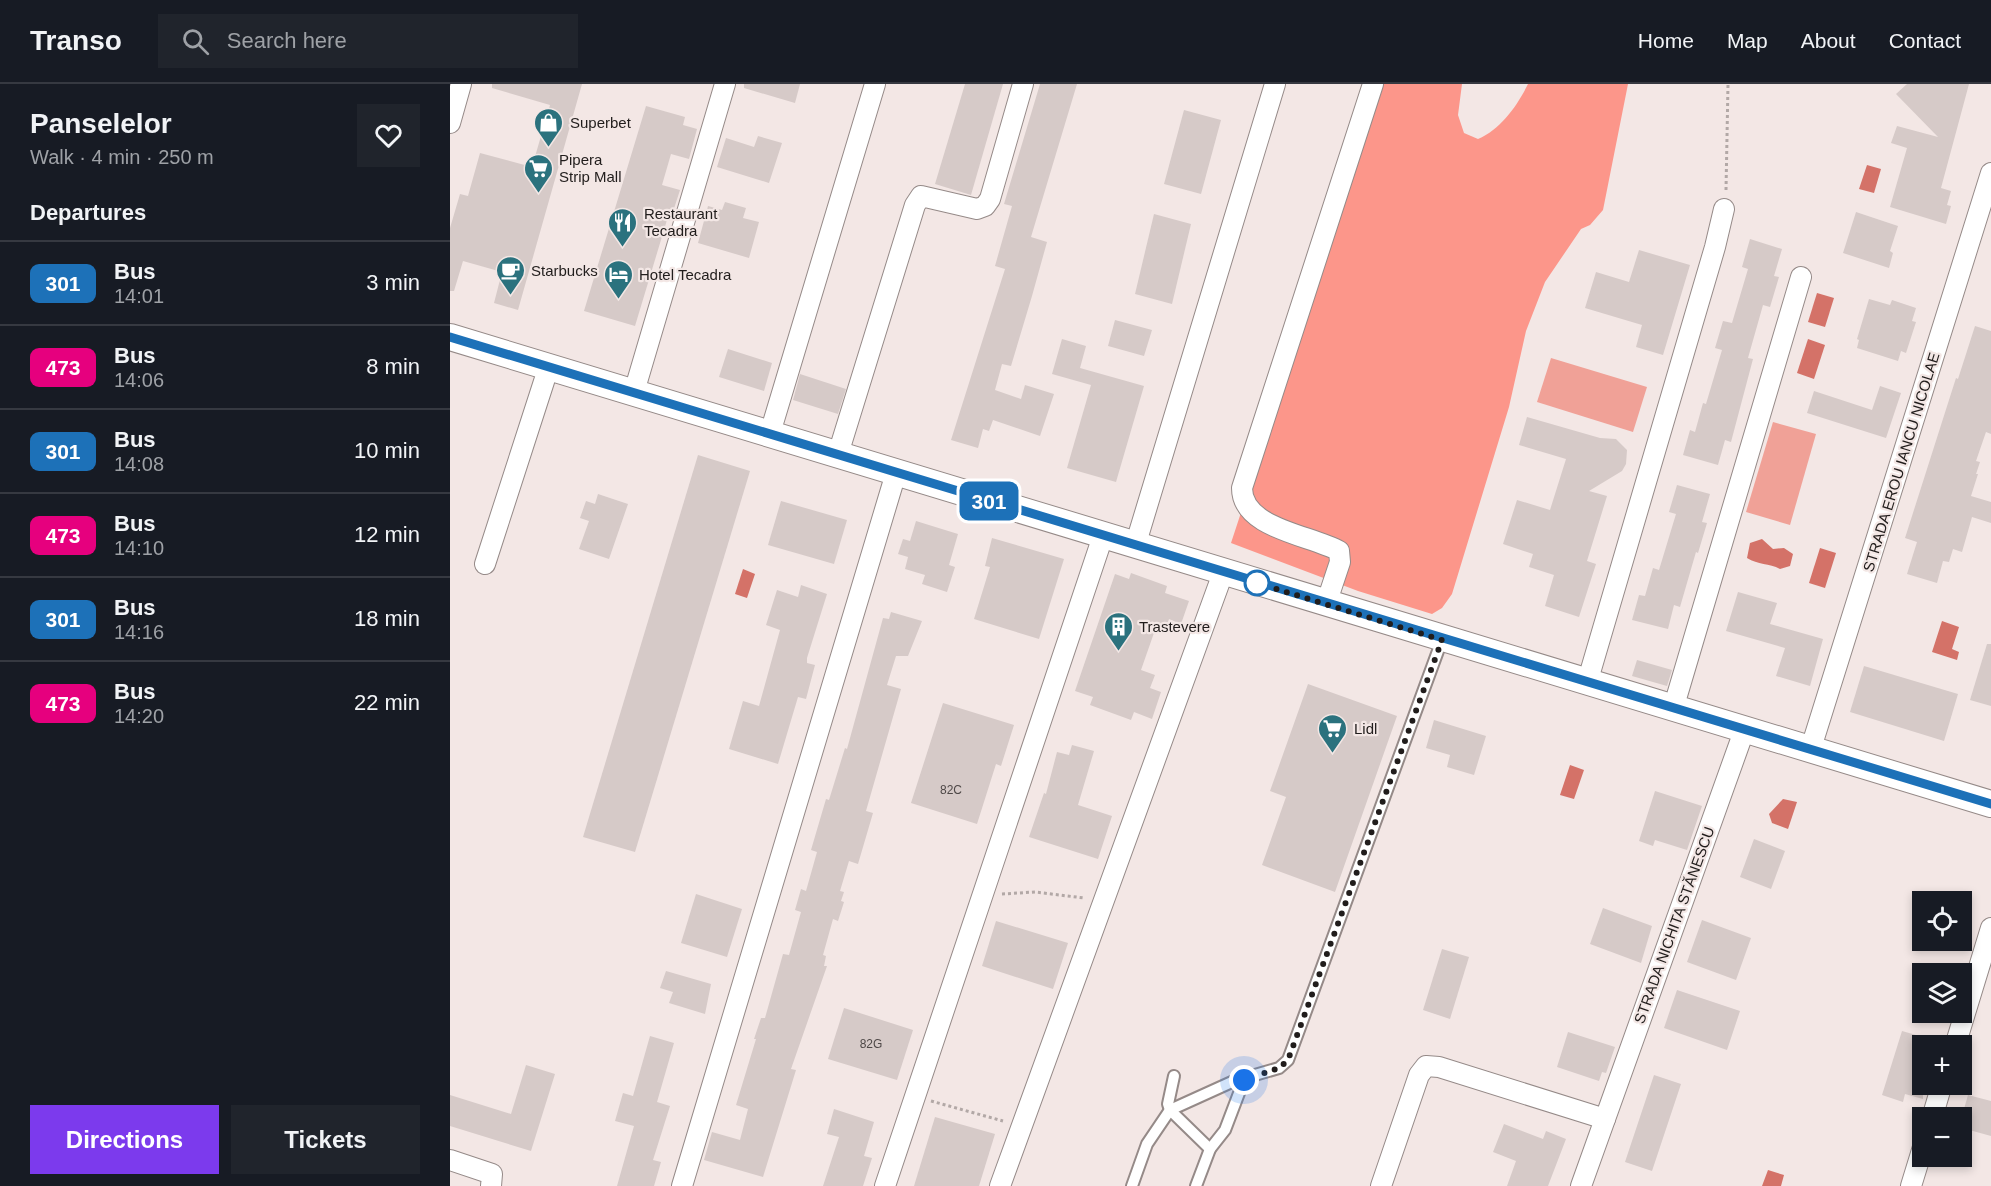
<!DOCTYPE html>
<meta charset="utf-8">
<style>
:root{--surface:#171b24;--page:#20242c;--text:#f1f3f6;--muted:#9ea1a6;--line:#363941;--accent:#7c3aed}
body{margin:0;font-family:Helvetica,sans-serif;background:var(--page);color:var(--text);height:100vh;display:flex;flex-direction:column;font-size:22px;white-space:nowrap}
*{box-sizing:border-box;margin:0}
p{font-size:20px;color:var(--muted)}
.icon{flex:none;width:33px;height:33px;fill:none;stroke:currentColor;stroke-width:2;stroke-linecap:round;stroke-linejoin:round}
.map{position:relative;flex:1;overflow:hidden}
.side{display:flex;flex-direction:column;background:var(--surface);width:450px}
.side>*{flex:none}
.badge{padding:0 12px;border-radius:9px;font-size:21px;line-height:39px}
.buttons{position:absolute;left:1462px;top:807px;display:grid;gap:12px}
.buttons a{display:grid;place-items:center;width:60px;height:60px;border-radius:0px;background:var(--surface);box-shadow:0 3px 9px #0003;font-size:30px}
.you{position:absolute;width:30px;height:30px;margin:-15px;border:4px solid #fff;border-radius:50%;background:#1a73e8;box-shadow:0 0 0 9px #1a73e833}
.map>.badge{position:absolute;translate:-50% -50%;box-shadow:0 0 0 3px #fff}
h2{padding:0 30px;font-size:22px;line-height:54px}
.round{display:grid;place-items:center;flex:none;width:63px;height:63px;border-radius:0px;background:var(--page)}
.headline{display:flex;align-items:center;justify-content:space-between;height:102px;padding:0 30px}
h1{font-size:28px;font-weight:700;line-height:45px}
.primary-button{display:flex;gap:12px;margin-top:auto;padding:12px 30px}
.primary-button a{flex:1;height:69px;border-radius:0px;background:var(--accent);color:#fff;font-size:24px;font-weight:700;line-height:69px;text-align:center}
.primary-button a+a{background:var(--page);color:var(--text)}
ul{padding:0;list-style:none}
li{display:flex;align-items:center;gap:18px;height:84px;padding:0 30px;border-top:2px solid var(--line)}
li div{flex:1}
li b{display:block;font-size:22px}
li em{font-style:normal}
li .badge{min-width:66px;font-weight:700;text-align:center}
header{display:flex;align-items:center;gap:36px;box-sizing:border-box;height:84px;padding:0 30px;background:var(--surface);border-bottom:2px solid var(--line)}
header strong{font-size:28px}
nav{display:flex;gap:33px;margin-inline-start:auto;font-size:21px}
.search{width:420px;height:54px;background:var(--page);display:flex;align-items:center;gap:15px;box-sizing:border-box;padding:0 21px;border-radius:0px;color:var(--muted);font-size:22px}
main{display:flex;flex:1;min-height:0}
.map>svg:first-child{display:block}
.green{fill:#f0a197}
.forest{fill:#fc968a}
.water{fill:#d47268}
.building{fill:#d6cac8}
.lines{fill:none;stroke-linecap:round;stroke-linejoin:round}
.service-casing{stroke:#958a88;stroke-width:14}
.minor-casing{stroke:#958a88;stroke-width:22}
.tertiary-casing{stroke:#958a88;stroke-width:28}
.path{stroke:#b2a8a6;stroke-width:3;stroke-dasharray:3 3;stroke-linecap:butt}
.service{stroke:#fff;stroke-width:10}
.minor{stroke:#fff;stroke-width:20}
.tertiary{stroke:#fff;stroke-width:26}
.line-casing{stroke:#fff;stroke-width:14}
.line{stroke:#1d71b8;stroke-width:9}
.walk{stroke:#211d1c;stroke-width:6;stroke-dasharray:0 10.8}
.stop-dot{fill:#fff;stroke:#1d71b8;stroke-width:3}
.labels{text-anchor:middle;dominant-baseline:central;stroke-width:4.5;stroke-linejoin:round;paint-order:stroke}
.number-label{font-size:12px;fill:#4e4847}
.poi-label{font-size:15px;fill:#211d1c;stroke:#f3e7e5;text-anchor:start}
.street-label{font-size:15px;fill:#211d1c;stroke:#f3e7e5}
</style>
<header>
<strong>Transo</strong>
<div class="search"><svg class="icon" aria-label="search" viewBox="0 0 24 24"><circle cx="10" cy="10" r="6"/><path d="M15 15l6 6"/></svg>Search here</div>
<nav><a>Home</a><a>Map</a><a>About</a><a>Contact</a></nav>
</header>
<main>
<section class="side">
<div class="headline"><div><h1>Panselelor</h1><p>Walk · 4 min · 250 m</p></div><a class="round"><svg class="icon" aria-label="heart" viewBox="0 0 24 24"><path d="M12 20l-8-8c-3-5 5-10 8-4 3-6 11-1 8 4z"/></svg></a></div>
<h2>Departures</h2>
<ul>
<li><span class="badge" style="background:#1d71b8;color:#fff">301</span><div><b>Bus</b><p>14:01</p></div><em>3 min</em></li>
<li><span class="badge" style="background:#e6007e;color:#fff">473</span><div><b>Bus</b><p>14:06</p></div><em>8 min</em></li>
<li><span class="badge" style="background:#1d71b8;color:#fff">301</span><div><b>Bus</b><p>14:08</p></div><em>10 min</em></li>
<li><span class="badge" style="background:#e6007e;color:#fff">473</span><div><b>Bus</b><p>14:10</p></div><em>12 min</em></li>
<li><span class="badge" style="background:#1d71b8;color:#fff">301</span><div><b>Bus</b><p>14:16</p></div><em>18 min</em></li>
<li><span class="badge" style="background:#e6007e;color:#fff">473</span><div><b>Bus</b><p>14:20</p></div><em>22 min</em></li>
</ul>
<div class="primary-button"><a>Directions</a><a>Tickets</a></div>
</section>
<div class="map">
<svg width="1541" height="1102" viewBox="0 0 1541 1102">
<rect width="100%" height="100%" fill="#f3e7e5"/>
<g class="green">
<path d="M1101,274L1197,303L1183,348L1087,318Z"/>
<path d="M1323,338L1366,350L1340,441L1296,428Z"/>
</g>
<path class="forest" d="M932,0H1012L1008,31L1014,49L1028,55C1051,45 1067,22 1078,0H1178L1153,126L1140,141L1131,145L1095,198L1076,247L1059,323L1002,510L992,524L982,530L908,507L781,459Z"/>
<g class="water">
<path d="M1417,81L1431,85L1424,109L1409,105Z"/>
<path d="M1367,209L1384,214L1375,243L1358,238Z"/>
<path d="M1358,255L1375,261L1364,295L1347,289Z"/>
<path d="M1312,455L1323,465L1334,464L1343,470L1340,482L1330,485C1319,479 1308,481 1297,474L1300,459Z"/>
<path d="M1370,464L1386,469L1375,504L1359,499Z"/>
<path d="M293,485L305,490L297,514L285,510Z"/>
<path d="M1492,537L1509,543L1502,565L1509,568L1507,576L1482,568Z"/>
<path d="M1120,681L1134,686L1124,715L1110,711Z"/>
<path d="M1333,715L1347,718L1338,745L1322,739L1319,730Z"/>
<path d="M1318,1086L1334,1091L1331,1102H1312Z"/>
</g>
<g class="building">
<path d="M42,0H132L68,226L44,219L52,188L13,177L4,207H0V144L10,110L18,112L30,69L82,83L100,21L42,4Z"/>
<path d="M294,0H350L345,19L294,4Z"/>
<path d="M515,0H553L521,111L485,100Z"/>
<path d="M590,0H627L581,153L597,158L582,212L561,282L552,280L545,306L571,315L575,301L604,310L590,352L543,336L539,347L533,345L528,364L501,356L555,185L545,182L562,122L554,120Z"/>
<path d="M1457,0H1519L1491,104L1501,107L1497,121L1501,122L1496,140L1440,123L1457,64L1441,59L1447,42L1488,53L1446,10Z"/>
<path d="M196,22L235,33L233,41L247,45L239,75L221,70L212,101L230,106L220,137L217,136L185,242L134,227Z"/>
<path d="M734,26L771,36L751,110L714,100Z"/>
<path d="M308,52L332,59L319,99L267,83L276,54L304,63Z"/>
<path d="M275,118L296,124L293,134L309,138L299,174L248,159L258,122L272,126Z"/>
<path d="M1406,128L1448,142L1440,167L1443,169L1439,184L1393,169Z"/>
<path d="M704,130L741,140L722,220L685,210Z"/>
<path d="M1300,155L1332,165L1324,192L1329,193L1320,223L1313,221L1298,274L1303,275L1281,358L1275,356L1268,381L1233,371L1240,346L1245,348L1253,319L1256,320L1272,266L1265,264L1273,237L1282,239L1298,185L1292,183Z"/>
<path d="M1189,166L1240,181L1213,271L1186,263L1192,241L1135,224L1146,188L1179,198Z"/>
<path d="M1419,215L1440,221L1442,216L1466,224L1462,237L1466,238L1456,269L1451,267L1448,277L1407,264L1409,256L1407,255Z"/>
<path d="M665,236L702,246L694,272L658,262Z"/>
<path d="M1525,242L1541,247V350L1536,348L1526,377L1530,378L1526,390H1528L1521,412L1541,418V439L1522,433L1512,468L1503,465L1499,478L1493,477L1487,499L1457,490L1467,458L1455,454L1506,294L1508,295Z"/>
<path d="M612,255L636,262L630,284L694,302L666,398L617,384L641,301L602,290Z"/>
<path d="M278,265L322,279L314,307L269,293Z"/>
<path d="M350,290L396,305L388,330L343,316Z"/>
<path d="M1430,302L1451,309L1436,354L1357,329L1364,307L1422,326Z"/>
<path d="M1077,333L1150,354L1166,355L1177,366L1176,380L1172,387L1139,407L1157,412L1137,477L1146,480L1129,533L1095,522L1104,491L1079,483L1083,470L1053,460L1067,416L1100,426L1116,375L1069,361Z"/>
<path d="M248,371L300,387L185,768L133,753Z"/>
<path d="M1227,401L1260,410L1252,438L1257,439L1248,469L1246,468L1230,523L1224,521L1218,545L1182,536L1189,511L1195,512L1203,484L1209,486L1226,430L1219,428Z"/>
<path d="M148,410L178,420L159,475L129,465L139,437L130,434L136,417L145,420Z"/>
<path d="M331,417L397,436L384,480L318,461Z"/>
<path d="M466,437L508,450L499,481L505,483L497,508L472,500L475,491L455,485L458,473L448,470L453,455L460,457Z"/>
<path d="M542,454L614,475L589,555L524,535L540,483L535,482Z"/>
<path d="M681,489L717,502L715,509L739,517L731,540L719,535L715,549L705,546L691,586L705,591L700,604L711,608L702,635L684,628L681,636L640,621L643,613L625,607L665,490L679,495Z"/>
<path d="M351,501L377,510L357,574V579L365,581L356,615L348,613L328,680L279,665L293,617L309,622L330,546L316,541L327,506L348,513Z"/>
<path d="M1288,508L1327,519L1320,540L1373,555L1360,602L1326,592L1335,564L1276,547Z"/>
<path d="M441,528L472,537L458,572H446L437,601L451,605L416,727L423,729L408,780L399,777L390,807L394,808L391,817L394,818L388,837L383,835L373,871L376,872L374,882H377L341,985L346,986L313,1093L254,1076L262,1048L290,1056L298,1025L286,1021L306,955H304L311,934H315L333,870L339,871L351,828L345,826L351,805L356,807L367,768L361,766L376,715L379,716L395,664L397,665L433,534L439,535Z"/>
<path d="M1537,560H1541V622L1520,616Z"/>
<path d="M1187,576L1222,586L1217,602L1182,592Z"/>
<path d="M1414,582L1508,610L1494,657L1400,628Z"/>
<path d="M858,600L947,632L885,808L812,781L836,713L820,707Z"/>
<path d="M493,619L564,641L551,682L546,680L527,740L461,719Z"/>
<path d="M984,636L1036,652L1024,691L997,683L1000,671L976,664Z"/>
<path d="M622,661L644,667L628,721L662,732L648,775L579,753L594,709L596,710L607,668L619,671Z"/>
<path d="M1205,707L1252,722L1237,766L1205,756L1203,762L1189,757Z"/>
<path d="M1304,755L1335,767L1321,805L1290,793Z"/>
<path d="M246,810L292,825L277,873L231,859Z"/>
<path d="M1153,824L1202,842L1191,879L1140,860Z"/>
<path d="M1252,836L1301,854L1286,896L1237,878Z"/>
<path d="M546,837L618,859L603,905L532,882Z"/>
<path d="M992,865L1019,873L1000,935L973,926Z"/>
<path d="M216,887L261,900L255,930L219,919L223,908L210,904Z"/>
<path d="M1227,906L1290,927L1277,966L1214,944Z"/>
<path d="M394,924L463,946L447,996L378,975Z"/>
<path d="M1452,947L1473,953V1015L1455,1010L1453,1018L1432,1011Z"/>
<path d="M1118,948L1165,963L1156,989L1152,988L1149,997L1107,983Z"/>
<path d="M200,952L224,959L207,1018L220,1022L203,1076L211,1078L204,1102H167L184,1042L165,1037L173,1009L183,1012Z"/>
<path d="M76,981L105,990L81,1067L0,1042V1011L61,1030Z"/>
<path d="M1204,991L1231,1000L1202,1087L1175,1078Z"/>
<path d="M1518,1011L1541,1017V1052L1512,1044V1032Z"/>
<path d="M384,1025L424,1038L414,1072L422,1074L413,1102H373L389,1053L377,1050Z"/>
<path d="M485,1033L545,1050L529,1102H464Z"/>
<path d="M1054,1040L1093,1055L1096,1047L1116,1055L1098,1102H1057L1066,1077L1043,1068Z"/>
</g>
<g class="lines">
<defs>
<g id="service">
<path d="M724,992L718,1020L720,1026L760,1065"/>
<path d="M682,1102L697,1060L720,1026L784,997L829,984L838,976L992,556"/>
<path d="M746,1102L760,1065L775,1046L794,996"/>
</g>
<g id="minor">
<path d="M0,39L11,0"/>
<path d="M184,308L275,0"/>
<path d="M320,349L425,0"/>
<path d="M388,370L465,121L471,112L527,125L535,122L540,115L573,0"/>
<path d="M685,462L825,0"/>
<path d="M35,480L99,282"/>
<path d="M876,520L890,478L889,467C861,451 792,445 792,404L923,0"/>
<path d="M1137,599L1265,163L1274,125"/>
<path d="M1223,625L1351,193"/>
<path d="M1360,667L1541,89"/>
<path d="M1505,962L1541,844"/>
<path d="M1482,1034L1492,1000"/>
<path d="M0,1076L42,1090L41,1102"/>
<path d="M232,1102L446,389"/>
<path d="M435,1102L653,452"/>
<path d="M550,1102L773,489"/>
<path d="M931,1102L969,991L976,982L989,983L1155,1035"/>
<path d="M1131,1102L1294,647"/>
<path d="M1461,1102L1473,1063"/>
</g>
<path id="tertiary" d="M0,253L1541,720"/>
</defs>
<use href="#service" class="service-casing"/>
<use href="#minor" class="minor-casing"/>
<use href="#tertiary" class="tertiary-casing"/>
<g class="path">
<path d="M1276,106L1278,0"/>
<path d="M552,810L585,808L634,814"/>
<path d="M481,1017L553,1037"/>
</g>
<use href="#service" class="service"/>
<use href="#minor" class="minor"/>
<use href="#tertiary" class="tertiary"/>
</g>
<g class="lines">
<defs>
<path id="line" d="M0,253L1541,720"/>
</defs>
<use href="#line" class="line-casing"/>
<use href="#line" class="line"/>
<path class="walk" d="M794,996L829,984L838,976L992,556L807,499"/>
</g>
<defs>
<symbol id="shop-pin" viewBox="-11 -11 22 30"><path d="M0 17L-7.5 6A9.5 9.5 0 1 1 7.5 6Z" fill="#2b727e" stroke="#f3e7e5"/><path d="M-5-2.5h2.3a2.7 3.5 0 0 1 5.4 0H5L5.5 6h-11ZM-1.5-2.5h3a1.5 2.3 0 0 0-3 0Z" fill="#fff"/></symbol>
<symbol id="supermarket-pin" viewBox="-11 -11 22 30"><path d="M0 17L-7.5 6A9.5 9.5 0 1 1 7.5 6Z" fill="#2b727e" stroke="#f3e7e5"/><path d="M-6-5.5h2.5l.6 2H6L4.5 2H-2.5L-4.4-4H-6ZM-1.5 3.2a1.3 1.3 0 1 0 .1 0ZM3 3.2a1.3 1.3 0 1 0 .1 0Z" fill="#fff"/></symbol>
<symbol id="restaurant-pin" viewBox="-11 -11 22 30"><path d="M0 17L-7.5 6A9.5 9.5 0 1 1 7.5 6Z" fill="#2b727e" stroke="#f3e7e5"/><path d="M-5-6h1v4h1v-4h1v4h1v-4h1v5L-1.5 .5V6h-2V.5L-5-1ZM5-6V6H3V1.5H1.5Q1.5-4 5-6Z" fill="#fff"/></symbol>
<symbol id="cafe-pin" viewBox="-11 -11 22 30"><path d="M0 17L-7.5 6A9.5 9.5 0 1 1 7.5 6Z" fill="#2b727e" stroke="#f3e7e5"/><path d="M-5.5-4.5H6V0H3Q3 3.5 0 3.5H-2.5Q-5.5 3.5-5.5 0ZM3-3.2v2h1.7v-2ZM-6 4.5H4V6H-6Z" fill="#fff"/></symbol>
<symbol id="hotel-pin" viewBox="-11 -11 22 30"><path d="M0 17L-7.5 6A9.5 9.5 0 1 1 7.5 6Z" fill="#2b727e" stroke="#f3e7e5"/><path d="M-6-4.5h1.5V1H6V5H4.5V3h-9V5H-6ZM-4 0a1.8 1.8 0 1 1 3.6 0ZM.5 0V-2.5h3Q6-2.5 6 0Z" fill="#fff"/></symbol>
<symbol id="building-pin" viewBox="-11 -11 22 30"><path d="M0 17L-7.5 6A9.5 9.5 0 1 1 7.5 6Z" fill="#2b727e" stroke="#f3e7e5"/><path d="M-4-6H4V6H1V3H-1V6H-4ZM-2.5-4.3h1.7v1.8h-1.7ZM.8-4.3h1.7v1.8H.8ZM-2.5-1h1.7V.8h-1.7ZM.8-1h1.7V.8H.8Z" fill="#fff"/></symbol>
</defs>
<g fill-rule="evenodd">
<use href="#shop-pin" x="82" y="22" width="33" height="45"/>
<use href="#supermarket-pin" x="72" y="68" width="33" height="45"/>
<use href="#restaurant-pin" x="156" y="122" width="33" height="45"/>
<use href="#cafe-pin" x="44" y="170" width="33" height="45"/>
<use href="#hotel-pin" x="152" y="174" width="33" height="45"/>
<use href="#building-pin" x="652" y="526" width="33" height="45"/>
<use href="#supermarket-pin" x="866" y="628" width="33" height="45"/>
</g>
<circle class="stop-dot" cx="807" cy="499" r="12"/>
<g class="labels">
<g class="number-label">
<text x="501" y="706">82C</text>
<text x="421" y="960">82G</text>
</g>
<g class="poi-label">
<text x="120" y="38">Superbet</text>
<text x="109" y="75">Pipera<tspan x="109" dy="17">Strip Mall</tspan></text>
<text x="194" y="129">Restaurant<tspan x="194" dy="17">Tecadra</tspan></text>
<text x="81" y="186">Starbucks</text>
<text x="189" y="190">Hotel Tecadra</text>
<text x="689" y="542">Trastevere</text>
<text x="904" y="644">Lidl</text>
</g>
<g class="street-label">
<text transform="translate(1451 378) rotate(-73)">STRADA EROU IANCU NICOLAE</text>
<text transform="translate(1224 841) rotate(-70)">STRADA NICHITA STĂNESCU</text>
</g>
</g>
</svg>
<div class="buttons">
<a><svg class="icon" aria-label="locate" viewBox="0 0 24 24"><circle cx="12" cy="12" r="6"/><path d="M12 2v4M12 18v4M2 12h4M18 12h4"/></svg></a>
<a><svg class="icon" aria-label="layers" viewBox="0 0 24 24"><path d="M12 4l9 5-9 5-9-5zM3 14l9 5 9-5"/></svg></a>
<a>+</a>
<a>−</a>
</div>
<div class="you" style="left:794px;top:996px"></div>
<b class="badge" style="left:539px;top:417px;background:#1d71b8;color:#fff">301</b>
</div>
</main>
